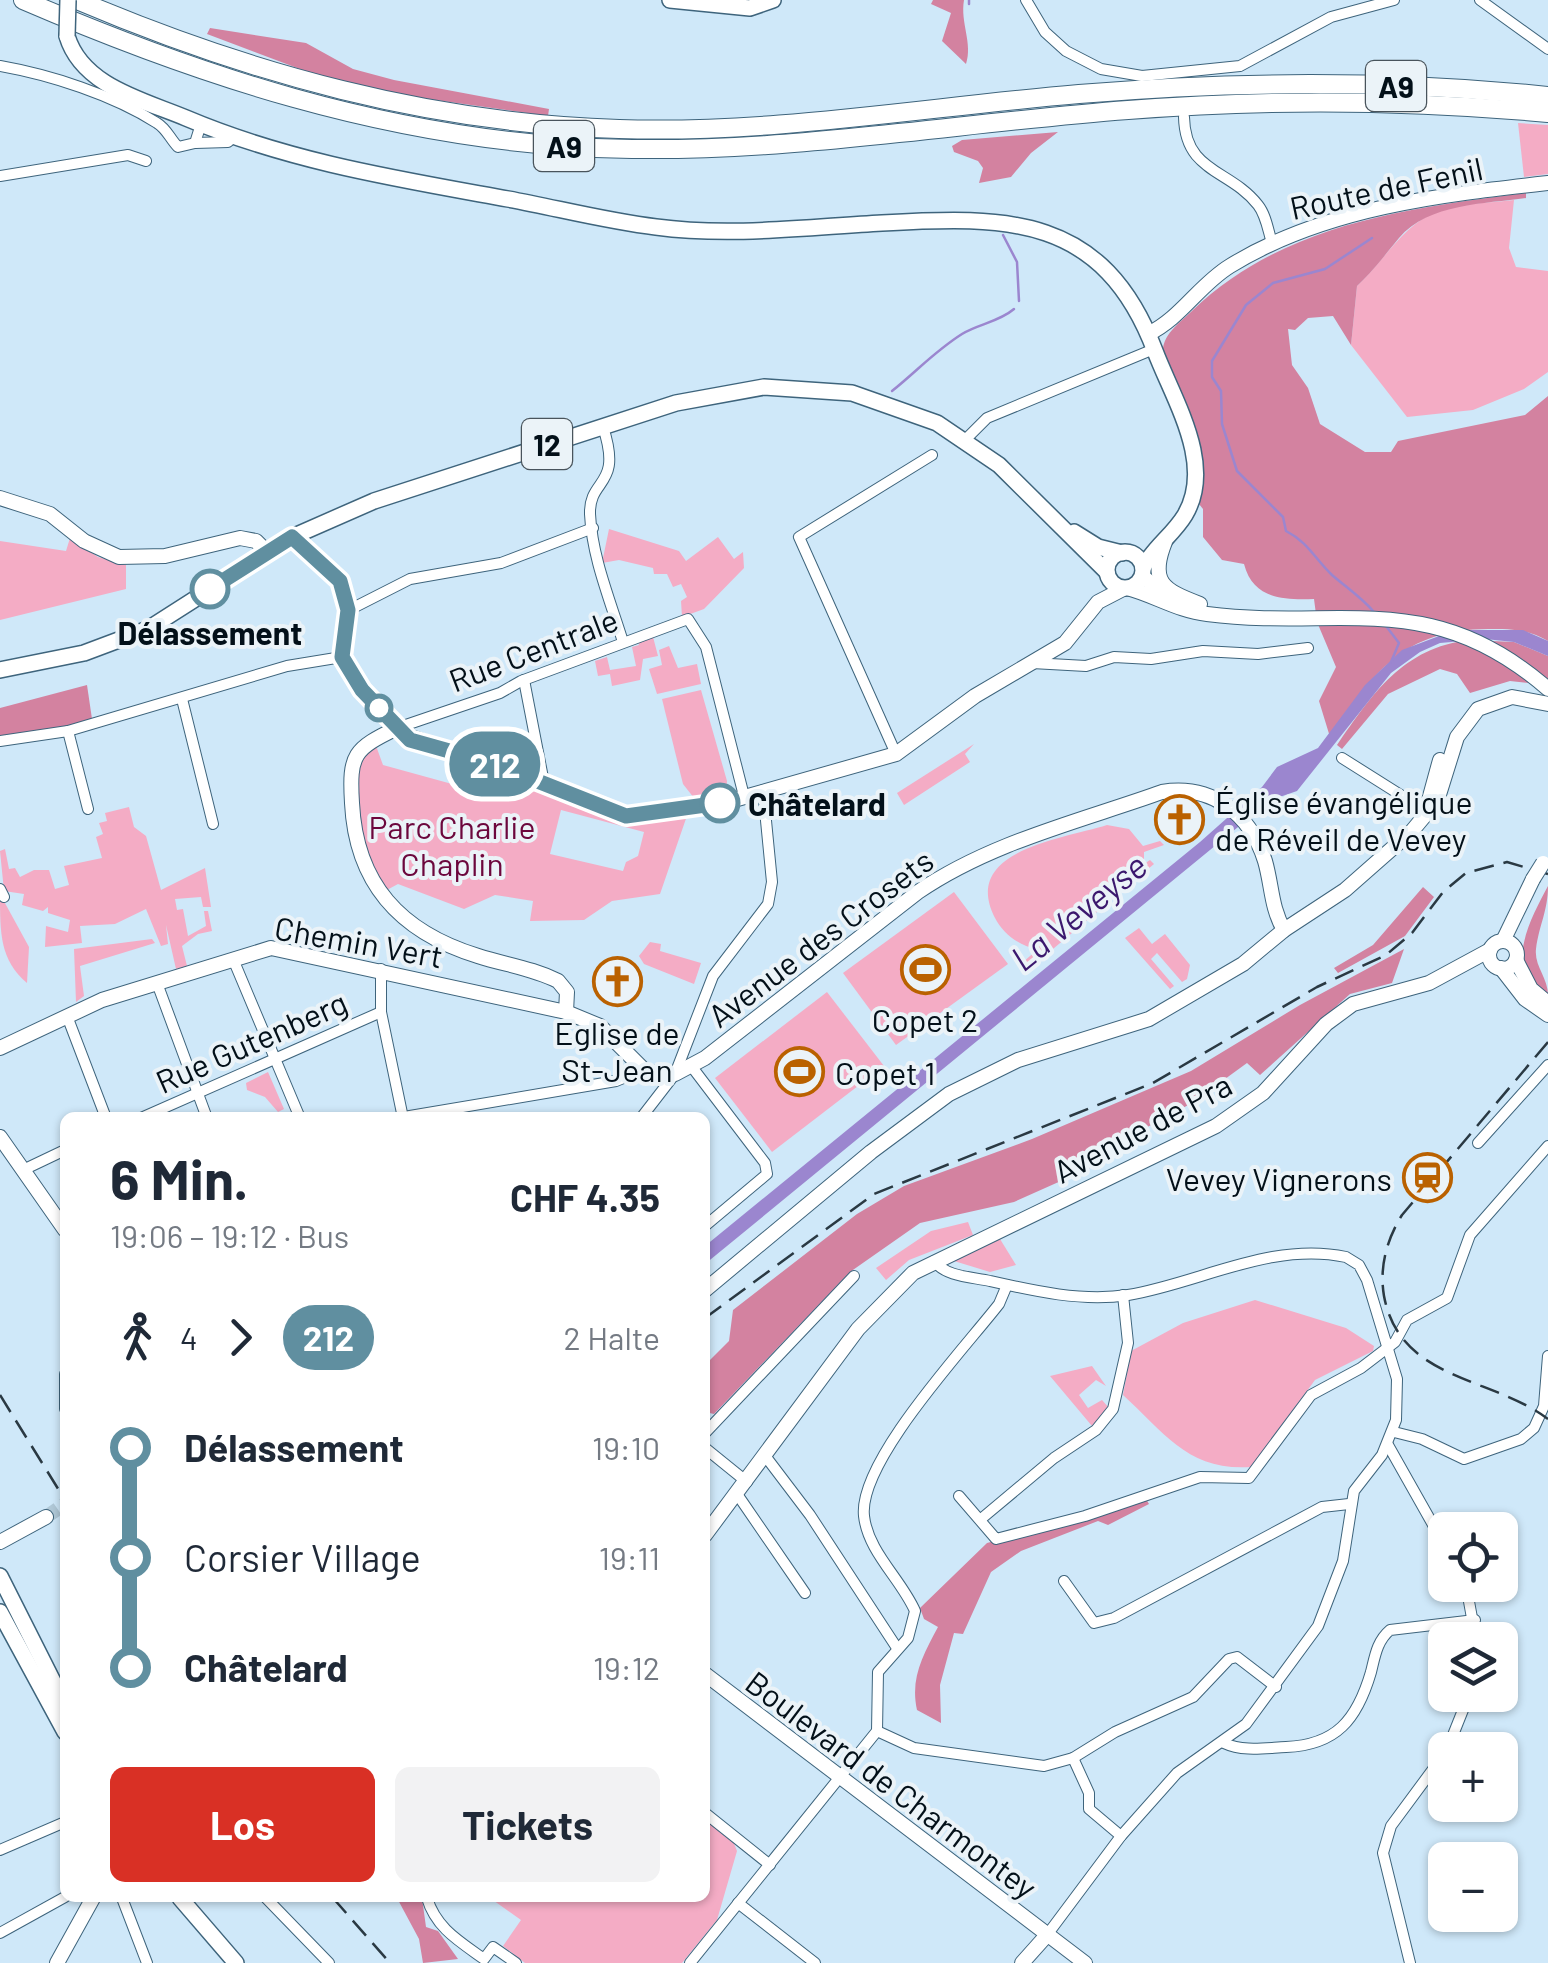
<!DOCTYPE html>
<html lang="de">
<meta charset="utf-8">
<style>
:root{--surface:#fff;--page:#f2f2f3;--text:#1f2937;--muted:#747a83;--accent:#d93025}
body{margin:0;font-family:Barlow,sans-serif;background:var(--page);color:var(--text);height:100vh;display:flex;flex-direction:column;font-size:38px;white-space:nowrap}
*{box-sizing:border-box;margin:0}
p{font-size:32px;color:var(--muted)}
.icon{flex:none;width:55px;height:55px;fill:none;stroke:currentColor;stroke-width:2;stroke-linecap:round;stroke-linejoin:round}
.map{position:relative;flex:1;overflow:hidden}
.details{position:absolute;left:60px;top:1112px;width:650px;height:790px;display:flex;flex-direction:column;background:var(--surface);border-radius:15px;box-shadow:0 2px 8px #0004}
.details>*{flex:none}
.badge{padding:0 20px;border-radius:32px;font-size:35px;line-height:65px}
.fabs{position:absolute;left:1428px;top:1512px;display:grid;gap:20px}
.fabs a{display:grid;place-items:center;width:90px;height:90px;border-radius:15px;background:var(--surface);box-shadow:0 2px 8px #0004;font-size:50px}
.map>.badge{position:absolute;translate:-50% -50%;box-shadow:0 0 0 5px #fff}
.legs{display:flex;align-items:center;gap:15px;height:110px;padding:0 50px;font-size:32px}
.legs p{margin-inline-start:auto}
.head{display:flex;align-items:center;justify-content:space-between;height:170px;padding:0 50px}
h1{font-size:55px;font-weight:700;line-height:75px}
.cta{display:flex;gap:20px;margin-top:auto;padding:20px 50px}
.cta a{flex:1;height:115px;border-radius:15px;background:var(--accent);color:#fff;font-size:40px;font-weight:700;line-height:115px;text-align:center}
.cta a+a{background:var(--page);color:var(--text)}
ul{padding:0 50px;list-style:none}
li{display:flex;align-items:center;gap:35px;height:110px;font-size:38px}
li i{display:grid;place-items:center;width:15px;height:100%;margin:0 12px;background:currentColor}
li i::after{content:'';width:25px;height:25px;margin:-12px;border:8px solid;border-radius:50%;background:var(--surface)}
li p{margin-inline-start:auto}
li:first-child i{background:linear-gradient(#0000 50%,currentColor 0)}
li:last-child i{background:linear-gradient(currentColor 50%,#0000 0)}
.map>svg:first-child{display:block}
.green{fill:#f4acc5;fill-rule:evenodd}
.forest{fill:#d382a0}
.water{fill:#9b86cf}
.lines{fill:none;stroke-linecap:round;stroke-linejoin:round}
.stream{stroke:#9b86cf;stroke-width:2.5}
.secondary-tunnel{stroke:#b0c8d7;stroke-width:14;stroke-dasharray:14 7;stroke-linecap:butt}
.street-casing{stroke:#3e647c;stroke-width:12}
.secondary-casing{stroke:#3e647c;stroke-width:16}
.primary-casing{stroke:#3e647c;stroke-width:18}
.highway-casing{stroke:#3e647c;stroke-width:20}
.street{stroke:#fff;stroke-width:10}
.secondary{stroke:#fff;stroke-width:14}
.primary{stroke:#fff;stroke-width:15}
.highway{stroke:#fff;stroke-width:18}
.rail{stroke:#2a3943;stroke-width:2.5;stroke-dasharray:20 10;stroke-linecap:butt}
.secondary-bridge-casing{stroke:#3e647c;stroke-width:16;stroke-linecap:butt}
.primary-bridge-casing{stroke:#3e647c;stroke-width:18;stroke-linecap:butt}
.secondary-bridge{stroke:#fff;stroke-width:14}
.primary-bridge{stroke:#fff;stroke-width:15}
.line-1-casing{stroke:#fff;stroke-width:22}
.line-1{stroke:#608fa0;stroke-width:15}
.stop-1-dot{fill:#fff;stroke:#608fa0;stroke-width:5}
.labels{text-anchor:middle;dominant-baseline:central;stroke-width:8;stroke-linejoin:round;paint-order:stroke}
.shield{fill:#ebf3f8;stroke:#49545c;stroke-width:2.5}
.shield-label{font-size:30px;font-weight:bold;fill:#031019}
.street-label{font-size:32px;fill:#031019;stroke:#ebf3f8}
.stop-label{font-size:32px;font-weight:bold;fill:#031019;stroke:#ebf3f8}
.poi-label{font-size:32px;fill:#031019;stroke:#ebf3f8;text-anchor:start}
.park-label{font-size:32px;fill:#6c073d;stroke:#ebf3f8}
.water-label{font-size:35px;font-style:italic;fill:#3b186e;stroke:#ebf3f8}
</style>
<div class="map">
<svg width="1548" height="1963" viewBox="0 0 1548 1963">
<rect width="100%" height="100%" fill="#cfe8f9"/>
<g class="green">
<path d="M1518,123L1548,125V174L1524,177Z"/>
<path d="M1514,200L1509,248L1516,267L1548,271V372L1524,389L1473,410L1407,417L1351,345L1357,286C1383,262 1403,225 1436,212C1458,203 1490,203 1514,200Z"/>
<path d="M609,529L679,551L686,561L718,537L734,559L743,552L744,568L704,609L682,617L681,601L687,597L681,584L673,587L667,574H654L653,568L619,560L602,563Z"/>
<path d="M70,538L98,557L126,565V589L0,620V541L66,551Z"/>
<path d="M652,633L658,656L643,659L640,680L612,686L610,674L598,676L595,661L607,657L610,670L636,666L632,647L639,645L637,637Z"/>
<path d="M669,646L678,668L697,664L701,684L657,694L649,669L662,665L659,650Z"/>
<path d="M701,690L727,781L726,791L694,798L683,784L662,699Z"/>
<path d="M375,743L383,765L492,795L499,774L616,821L635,822L690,807L660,894L612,901L584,920L530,921L533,901L495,895L464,909L398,884L385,891L361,848L357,766ZM561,810L644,832L638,856L626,862L623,871L550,854Z"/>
<path d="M974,744L965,754L970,762L904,805L897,793Z"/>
<path d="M129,807L134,827L146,836L161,890L205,868L211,907H203L201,897L175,899L177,910L183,909L188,936L206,926L204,911H208L212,931L198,934L182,946L187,966L176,969L166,925L168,944L161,946L146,909L115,924L80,926L82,943L45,947L46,926L68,932L70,920L48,913V907L43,911L22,905L24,894L4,891L0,851L5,849L9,869L15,868L20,877L34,870H49L55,889L69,885L64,866L102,858L96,837L103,834L99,823L107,821L105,813Z"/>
<path d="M1107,825L1129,829L1143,846L1160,841L1164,845L1144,852V864L1150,860L1154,864L1028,970L1022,963L1038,949C1021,947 1003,934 995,918C960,850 1063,839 1107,825Z"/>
<path d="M954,892L1008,964L896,1045L843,973Z"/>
<path d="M0,894L29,947L27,983C0,960 0,934 0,894Z"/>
<path d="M1139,928L1152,944L1165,934L1190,965L1187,979L1182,982L1157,953L1151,959L1174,986L1170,989L1125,938Z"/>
<path d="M152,939L155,943L80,966L84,996L76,1002L74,949Z"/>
<path d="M650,942L661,944L660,951L701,963L694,984L644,964L639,956Z"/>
<path d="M827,992L884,1066L772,1152L715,1078Z"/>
<path d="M268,1072L284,1109L278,1112L265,1097L247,1090L246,1083Z"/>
<path d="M968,1222L973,1235L909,1260L886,1280L876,1268L931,1231Z"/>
<path d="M1000,1239L1016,1265L990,1272L954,1261Z"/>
<path d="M1255,1300L1346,1328L1374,1346L1373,1351L1315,1380L1251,1467C1188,1471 1166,1434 1123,1395L1131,1351L1183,1323Z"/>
<path d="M1092,1366L1106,1386L1096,1380L1079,1395L1088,1408L1102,1400L1109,1408L1092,1426L1050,1376Z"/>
<path d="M705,1819L733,1841L737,1851L717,1920L682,1963H525L503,1946L521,1920L490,1898H705Z"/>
</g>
<g class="forest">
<path d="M933,0H964C960,23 973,43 966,64L942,41L951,13L931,4Z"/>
<path d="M210,28L306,43L353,69L394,80L549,109L548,116L393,94L329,80L207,34Z"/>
<path d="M1058,132L1031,153L1011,177L979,183L983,168L978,161L954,152L952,146L962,140Z"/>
<path d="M1526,193V198C1485,204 1429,203 1399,238C1383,257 1376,268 1357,286L1351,345L1333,316L1308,318L1295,330L1288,329L1292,365L1308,388L1320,424L1365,452H1391L1398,441L1525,415L1548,396V641C1528,629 1510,629 1488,629C1404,629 1373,673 1330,737L1319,701L1336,667L1317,622L1314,599C1283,600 1253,599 1244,564L1222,560L1203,537V509L1199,504C1209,451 1194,428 1174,380C1171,372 1163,360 1163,352C1162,334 1182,321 1193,310C1283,224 1407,208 1526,193Z"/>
<path d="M1469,640L1514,642L1548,656V685L1510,681L1470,693L1457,674L1440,669L1388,694L1342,749L1337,745C1373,693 1403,648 1469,640Z"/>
<path d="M87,685L92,719L52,731L0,737V708Z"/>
<path d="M1548,886C1548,911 1539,925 1536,949C1534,966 1548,978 1548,995C1500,973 1531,918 1548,886Z"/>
<path d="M1423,887L1434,897L1405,936L1338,973L1334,968L1373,945Z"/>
<path d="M1404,949L1392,983L1350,994L1260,1075L1247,1063L1192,1103L1116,1144L1090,1168L1014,1202L920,1223L850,1272L714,1414L705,1412V1365L729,1341L733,1310L857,1214L904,1186L1032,1139L1191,1071L1300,1005Z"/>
<path d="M1146,1499L1149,1504L1108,1525L1098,1521L1021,1551L991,1572L963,1634L954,1633L940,1685L941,1723L917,1710C910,1678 923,1655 938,1627L924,1619L920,1608L987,1543Z"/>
<path d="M397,1898H422L426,1927L438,1931L458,1959L423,1963L419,1939Z"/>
</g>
<path class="water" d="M1455,630H1523L1548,641V656L1514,642L1485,639L1440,643L1420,652L1391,673L1297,791L1271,800L705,1264V1246L1200,842L1262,787L1277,767L1318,748L1365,685L1402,650Z"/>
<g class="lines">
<g class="stream">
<path d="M969,0V4"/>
<path d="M1003,235L1017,262L1019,301"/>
<path d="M1372,238L1325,269L1273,283L1246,305L1212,361V377L1221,391L1222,424L1237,471L1283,517L1286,531C1308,542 1315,559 1332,575C1347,588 1361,597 1374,612"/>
<path d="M892,391C917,371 935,351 962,334C978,324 999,322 1014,309"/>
<path d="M1386,626L1399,643L1391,662"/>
</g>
<path class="secondary-tunnel" d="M46,1517L65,1504"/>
<defs>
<g id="street">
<path d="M1026,0L1045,32L1066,51L1101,69L1142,76L1240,66L1331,17L1394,0"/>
<path d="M1480,0L1548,49"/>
<path d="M0,66C51,75 113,95 157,123C167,129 170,139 178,147L195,143L201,124"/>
<path d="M1184,117C1185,173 1230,169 1258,205C1266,215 1268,230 1272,243"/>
<path d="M195,143L228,142L233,137"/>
<path d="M0,176L128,155L146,161"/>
<path d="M603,427C623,488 589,477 590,514C592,557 610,600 623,642"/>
<path d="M965,440L987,418L1154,349"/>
<path d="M349,610L410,579L501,563L593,528"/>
<path d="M1032,663L1086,666L1114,657L1151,659L1203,651L1258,654L1308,648"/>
<path d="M524,680L544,783"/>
<path d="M182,699L213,824"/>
<path d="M397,728L500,693L521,681L688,619L706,647L744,796"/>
<path d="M68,731L88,809"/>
<path d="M0,741L68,731L287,666L342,657"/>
<path d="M896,754L799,537L932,455"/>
<path d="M1342,758L1426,811"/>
<path d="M0,889L4,897"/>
<path d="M233,959L300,1118"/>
<path d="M381,969V1012L403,1118"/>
<path d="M157,983L207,1118"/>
<path d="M67,1016L106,1118"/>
<path d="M692,1067L765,1163L767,1174L705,1226"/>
<path d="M141,1118L381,1012"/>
<path d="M398,1118L616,1081L643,1070"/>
<path d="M641,1118L675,1074L713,976L768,904L772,882L763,790"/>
<path d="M1478,1143L1548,1065"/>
<path d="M23,1170L65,1150"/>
<path d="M934,1261C946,1277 972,1277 990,1281C1034,1291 1082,1302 1128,1295C1200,1283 1271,1241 1346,1257L1359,1265L1367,1280L1397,1379L1396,1420L1382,1455L1354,1491L1343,1561L1318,1626L1246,1724L1177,1773L1121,1836L1047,1935"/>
<path d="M65,1374V1409"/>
<path d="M1394,1432L1422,1439L1464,1459L1521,1439L1534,1428L1544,1406L1548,1356"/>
<path d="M705,1433L854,1276"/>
<path d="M1388,1445L1445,1546"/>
<path d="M705,1448L747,1482"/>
<path d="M766,1457L810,1515L897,1648"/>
<path d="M737,1494L805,1593"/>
<path d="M959,1496L996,1539L1085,1516L1200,1477L1249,1478L1311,1395L1361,1368L1395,1342L1407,1320L1447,1298L1470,1235L1548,1146"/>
<path d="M981,1519L1054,1458L1096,1430L1113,1409L1128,1343L1123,1295"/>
<path d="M1064,1581L1094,1623L1114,1618L1322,1507L1349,1504"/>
<path d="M1466,1585L1476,1640"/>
<path d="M877,1731L914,1748L1044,1766L1073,1758L1115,1732L1193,1697L1229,1659L1237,1657L1276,1687"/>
<path d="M1224,1743C1243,1752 1265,1748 1286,1747C1336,1745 1357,1720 1371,1672C1375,1656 1377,1641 1390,1630L1475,1620"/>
<path d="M1447,1750L1469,1695"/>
<path d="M1073,1758L1089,1793V1809L1121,1836"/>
<path d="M705,1813L770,1865"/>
<path d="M0,1850L65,1822"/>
<path d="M122,1898L147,1963"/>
<path d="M266,1898L329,1963"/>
<path d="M427,1898C436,1928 459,1941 484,1959L493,1947L516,1963"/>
<path d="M738,1903L815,1963"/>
<path d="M0,1933L65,1897"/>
<path d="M690,1963L877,1731L878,1672L908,1638L915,1611C901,1579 868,1552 864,1516C858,1462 964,1349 999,1304L1007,1285"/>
<path d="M1410,1963L1383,1853L1391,1826L1445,1753"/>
</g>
<g id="secondary">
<path d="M1148,334C1181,318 1199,285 1230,266C1324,208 1440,195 1548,183"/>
<path d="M0,498L50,514L84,541L119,557L165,556L240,538L256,541L267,552"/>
<path d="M292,537L343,587L349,610L342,657L359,687L403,734L634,817L734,800L896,754L975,696L1065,643L1098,602L1125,588"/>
<path d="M1165,542C1149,582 1163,590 1200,604"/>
<path d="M1142,576L1167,596"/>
<path d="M1127,588C1154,595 1178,611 1207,614C1341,631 1430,586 1548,689"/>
<path d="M397,728C354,749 349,754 352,803C356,884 400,932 478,956C506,965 532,968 558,981L567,992L566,1012"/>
<path d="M1426,811L1440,760"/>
<path d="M1503,941L1533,879"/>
<circle cx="1503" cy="955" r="14"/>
<path d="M1516,960L1531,989L1548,1003"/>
<path d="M1501,968L1525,999L1548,1015"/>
<path d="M0,1048L102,1000L271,948L566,1012L600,1026L646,1072L675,1074L705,1058L918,892C991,842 1081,821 1162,792C1211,784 1250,813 1265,861C1272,885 1271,908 1284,930"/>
<path d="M0,1137L65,1230"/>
<path d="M705,1290L871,1152L949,1094L1018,1060L1149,1019L1243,964L1284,930L1345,890L1412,831L1437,801L1457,737L1478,709L1512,697L1548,704"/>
<path d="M705,1535L858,1329L913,1273L1216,1126L1263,1093L1326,1024L1353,1004L1429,983L1490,950"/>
<path d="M0,1542L46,1517"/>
<path d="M705,1674L1085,1963"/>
<path d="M57,1963L93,1898"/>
<path d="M1022,1963L1047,1935"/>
</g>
<g id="primary">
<path d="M670,0L750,8L773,0"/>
<path d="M67,36C82,86 143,100 186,118C290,162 398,179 508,199C557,208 606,221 656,227C730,237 808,227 882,223C1007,216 1103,214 1155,351C1174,401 1215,464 1185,515C1173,535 1152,549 1143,568"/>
<path d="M1074,532L1098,547L1122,553"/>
<circle cx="1125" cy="570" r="18"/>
<path d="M0,670L84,653L148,629L292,537L374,501L676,403L764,387L852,393L937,423L999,465L1107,572"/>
<path d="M0,1576L65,1705"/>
<path d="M0,1612L65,1732"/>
<path d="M180,1898L236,1963"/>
</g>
<g id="highway">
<path d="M23,0C202,77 381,135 577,147C761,158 944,124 1128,110C1268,99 1408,100 1548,113"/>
<path d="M77,0C251,74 429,123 619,129C773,134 926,107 1079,94C1235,81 1393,80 1548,96"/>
</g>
</defs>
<use href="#street" class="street-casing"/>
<use href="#secondary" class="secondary-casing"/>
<use href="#primary" class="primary-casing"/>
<use href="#highway" class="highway-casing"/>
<use href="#street" class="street"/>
<use href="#secondary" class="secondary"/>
<use href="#primary" class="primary"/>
<use href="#highway" class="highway"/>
<g class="rail">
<path d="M1548,1042L1402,1215C1387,1239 1379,1267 1384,1296C1400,1381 1491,1376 1548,1419"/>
<path d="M705,1318L874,1194L1153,1083L1317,987L1386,955L1412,933L1443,892L1466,873L1507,862L1548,874"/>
<path d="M0,1395L65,1500"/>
<path d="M333,1898L390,1963"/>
</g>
<defs>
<path id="secondary-bridge" d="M1533,879L1543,863"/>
<path id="primary-bridge" d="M67,36L68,0"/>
</defs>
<use href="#secondary-bridge" class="secondary-bridge-casing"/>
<use href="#primary-bridge" class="primary-bridge-casing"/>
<use href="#secondary-bridge" class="secondary-bridge"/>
<use href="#primary-bridge" class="primary-bridge"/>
</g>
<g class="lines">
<defs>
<path id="line-1" d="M210,589L292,537L340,581L348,610L342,657L362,690L410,740L492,763L626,816L720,803"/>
</defs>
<use href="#line-1" class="line-1-casing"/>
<use href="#line-1" class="line-1"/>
</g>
<defs>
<symbol id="church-ring" viewBox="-11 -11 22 22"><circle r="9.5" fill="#ebf3f8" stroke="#ba6100" stroke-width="1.5"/><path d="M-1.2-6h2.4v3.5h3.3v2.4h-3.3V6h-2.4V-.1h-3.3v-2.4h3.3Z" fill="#ba6100"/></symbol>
<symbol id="stadium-ring" viewBox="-11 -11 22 22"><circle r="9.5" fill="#ebf3f8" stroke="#ba6100" stroke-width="1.5"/><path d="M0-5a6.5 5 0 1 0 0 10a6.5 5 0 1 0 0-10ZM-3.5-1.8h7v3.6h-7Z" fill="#ba6100"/></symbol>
<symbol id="station-ring" viewBox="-11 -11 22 22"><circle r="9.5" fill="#ebf3f8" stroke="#ba6100" stroke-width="1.5"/><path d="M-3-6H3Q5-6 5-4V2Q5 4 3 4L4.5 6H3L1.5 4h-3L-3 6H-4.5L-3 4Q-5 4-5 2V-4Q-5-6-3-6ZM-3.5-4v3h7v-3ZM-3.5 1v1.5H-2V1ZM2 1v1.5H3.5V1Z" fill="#ba6100"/></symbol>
</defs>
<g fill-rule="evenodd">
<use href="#church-ring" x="1152" y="792" width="55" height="55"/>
<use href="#stadium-ring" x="898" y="942" width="55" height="55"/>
<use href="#church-ring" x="590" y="954" width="55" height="55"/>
<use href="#stadium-ring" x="772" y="1044" width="55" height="55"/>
<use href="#station-ring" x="1400" y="1150" width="55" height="55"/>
</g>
<g class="stop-1-dot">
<circle cx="210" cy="589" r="18"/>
<circle cx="379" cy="708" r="12"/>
<circle cx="720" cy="803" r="18"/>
</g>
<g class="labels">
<g class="shield">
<rect x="1366" y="61" width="60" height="50" rx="8"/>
<rect x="534" y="121" width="60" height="50" rx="8"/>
<rect x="522" y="419" width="50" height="50" rx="8"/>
</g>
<g class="shield-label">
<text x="1396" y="86">A9</text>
<text x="564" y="146">A9</text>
<text x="547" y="444">12</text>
</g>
<g class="street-label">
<text transform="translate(1386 187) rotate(-12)">Route de Fenil</text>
<text transform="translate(533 649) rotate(-21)">Rue Centrale</text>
<text transform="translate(820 937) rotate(-37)">Avenue des Crosets</text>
<text transform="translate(359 941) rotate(10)">Chemin Vert</text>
<text transform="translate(251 1041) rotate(-24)">Rue Gutenberg</text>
<text transform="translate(1142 1127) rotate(-28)">Avenue de Pra</text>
<text transform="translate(892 1784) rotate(37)">Boulevard de Charmontey</text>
</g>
<g class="stop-label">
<text x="210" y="632">Délassement</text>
<text x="748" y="803" text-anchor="start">Châtelard</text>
</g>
<g class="poi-label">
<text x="1215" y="801">Église évangélique<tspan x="1215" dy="37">de Réveil de Vevey</tspan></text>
<text x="925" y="1019" text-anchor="middle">Copet 2</text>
<text x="617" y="1032" text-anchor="middle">Eglise de<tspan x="617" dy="37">St-Jean</tspan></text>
<text x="835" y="1072">Copet 1</text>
<text x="1392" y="1178" text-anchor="end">Vevey Vignerons</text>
</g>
<g class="park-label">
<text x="452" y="826">Parc Charlie<tspan x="452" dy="37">Chaplin</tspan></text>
</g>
<g class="water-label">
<text transform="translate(1078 911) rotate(-39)">La Veveyse</text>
</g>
</g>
</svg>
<div class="fabs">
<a><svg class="icon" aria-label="locate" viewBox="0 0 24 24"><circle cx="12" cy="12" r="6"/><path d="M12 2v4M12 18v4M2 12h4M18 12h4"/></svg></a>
<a><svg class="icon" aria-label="layers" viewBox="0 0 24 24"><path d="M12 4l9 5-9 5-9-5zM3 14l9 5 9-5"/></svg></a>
<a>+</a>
<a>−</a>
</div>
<b class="badge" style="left:495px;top:764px;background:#608fa0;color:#fff">212</b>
<section class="details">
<div class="head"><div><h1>6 Min.</h1><p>19:06 – 19:12 · Bus</p></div><b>CHF 4.35</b></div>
<div class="legs"><svg class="icon" aria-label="walk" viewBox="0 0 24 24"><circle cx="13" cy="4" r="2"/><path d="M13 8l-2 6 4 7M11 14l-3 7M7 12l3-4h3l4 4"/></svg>4<svg class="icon" aria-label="forward" viewBox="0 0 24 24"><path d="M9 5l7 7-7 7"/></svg><b class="badge" style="background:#608fa0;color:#fff">212</b><p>2 Halte</p></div>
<ul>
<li><i style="color:#608fa0"></i><b>Délassement</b><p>19:10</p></li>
<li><i style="color:#608fa0"></i><span>Corsier Village</span><p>19:11</p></li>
<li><i style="color:#608fa0"></i><b>Châtelard</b><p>19:12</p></li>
</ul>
<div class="cta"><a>Los</a><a>Tickets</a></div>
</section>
</div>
